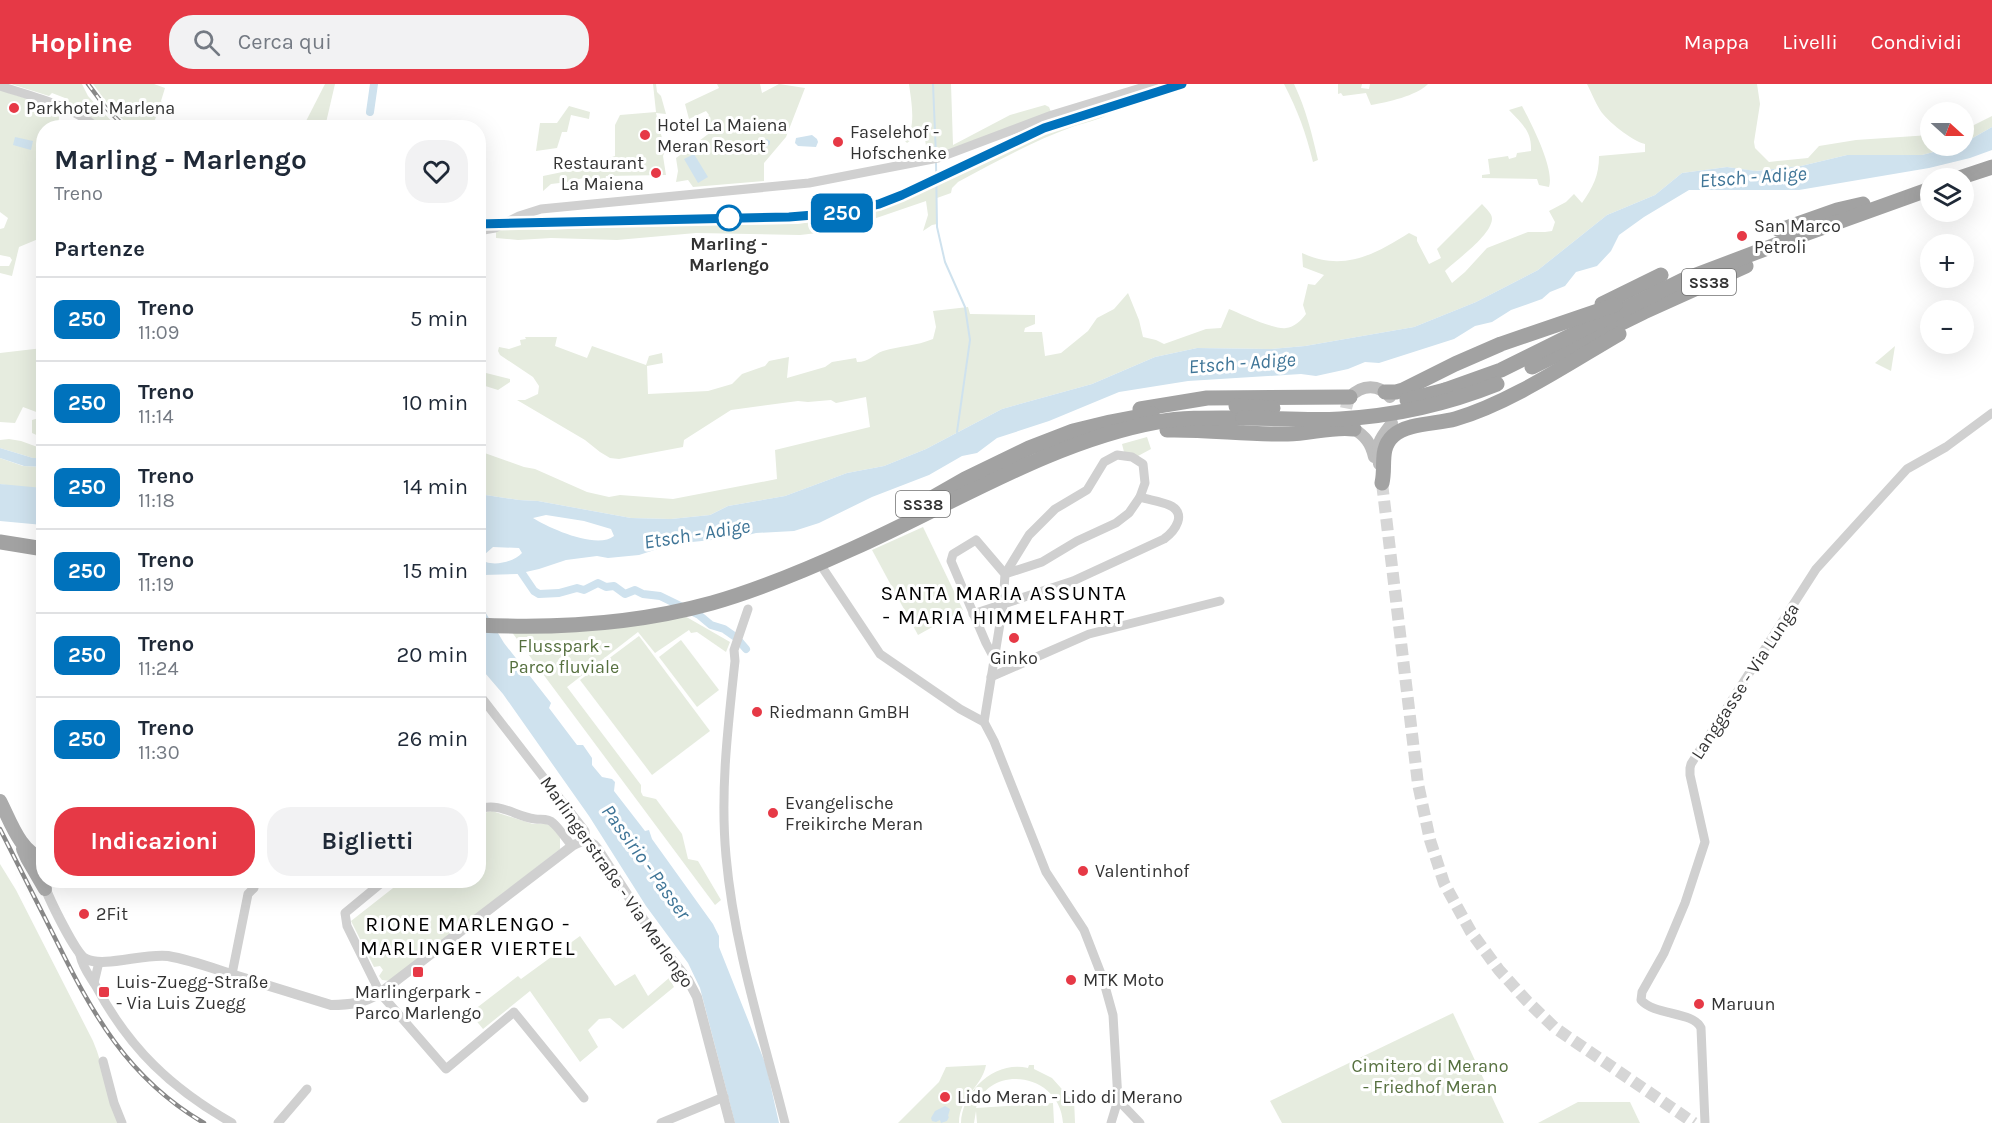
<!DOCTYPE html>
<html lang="it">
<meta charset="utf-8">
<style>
:root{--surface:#fff;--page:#f2f2f3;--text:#1f2937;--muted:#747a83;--line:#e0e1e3;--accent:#e63946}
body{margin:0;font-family:Karla,sans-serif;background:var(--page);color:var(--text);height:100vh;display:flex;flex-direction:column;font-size:22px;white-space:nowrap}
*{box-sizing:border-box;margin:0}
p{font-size:20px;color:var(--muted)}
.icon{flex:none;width:33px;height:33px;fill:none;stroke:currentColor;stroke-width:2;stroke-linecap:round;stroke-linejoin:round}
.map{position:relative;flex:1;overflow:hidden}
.drawer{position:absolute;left:36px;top:36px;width:450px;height:768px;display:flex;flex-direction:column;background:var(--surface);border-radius:24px;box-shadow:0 6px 24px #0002}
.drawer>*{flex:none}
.badge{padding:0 12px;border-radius:9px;font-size:21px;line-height:39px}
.needle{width:39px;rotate:111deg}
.tools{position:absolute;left:1920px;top:18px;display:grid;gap:12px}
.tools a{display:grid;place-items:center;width:54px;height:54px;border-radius:50%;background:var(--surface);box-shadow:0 6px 24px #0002;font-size:30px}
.map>.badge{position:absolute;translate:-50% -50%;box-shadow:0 0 0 3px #fff}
h2{padding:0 18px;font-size:22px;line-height:54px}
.round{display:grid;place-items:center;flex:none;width:63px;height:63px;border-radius:24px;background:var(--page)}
.summary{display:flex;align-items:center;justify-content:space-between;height:102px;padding:0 18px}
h1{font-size:28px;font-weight:700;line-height:45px}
.cta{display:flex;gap:12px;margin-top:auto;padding:12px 18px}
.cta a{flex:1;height:69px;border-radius:24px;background:var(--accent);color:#fff;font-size:24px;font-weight:700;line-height:69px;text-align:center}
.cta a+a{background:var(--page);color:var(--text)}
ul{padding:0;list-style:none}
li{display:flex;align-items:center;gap:18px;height:84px;padding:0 18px;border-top:2px solid var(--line)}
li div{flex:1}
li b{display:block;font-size:22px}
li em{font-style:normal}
li .badge{min-width:66px;font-weight:700;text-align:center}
header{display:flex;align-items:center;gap:36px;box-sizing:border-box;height:84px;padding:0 30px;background:var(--accent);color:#fff}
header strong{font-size:28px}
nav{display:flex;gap:33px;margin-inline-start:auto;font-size:21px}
.search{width:420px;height:54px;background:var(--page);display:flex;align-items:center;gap:15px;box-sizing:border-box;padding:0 21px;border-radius:24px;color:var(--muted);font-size:22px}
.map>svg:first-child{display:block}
.green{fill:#e6ecdf}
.water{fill:#cfe2ee;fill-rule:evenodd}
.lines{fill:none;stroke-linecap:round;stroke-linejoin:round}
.stream{stroke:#cfe2ee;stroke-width:2}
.canal{stroke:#cfe2ee;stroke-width:8}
.secondary-tunnel{stroke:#d6d6d6;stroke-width:12;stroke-dasharray:12 6;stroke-linecap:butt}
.minor{stroke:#d0d0d0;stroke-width:9}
.tertiary{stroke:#d0d0d0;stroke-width:10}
.secondary{stroke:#bdbdbd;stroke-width:12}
.primary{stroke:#ababab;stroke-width:14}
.trunk{stroke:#a2a2a2;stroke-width:15}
.rail-casing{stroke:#888;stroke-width:4.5}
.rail{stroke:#fff;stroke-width:2;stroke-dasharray:7;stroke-linecap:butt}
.trunk-bridge{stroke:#a2a2a2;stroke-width:15}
.line-casing{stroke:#fff;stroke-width:14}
.line{stroke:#0072bc;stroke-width:9}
.poi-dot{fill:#e63946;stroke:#fff;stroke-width:2}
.stop-dot{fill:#fff;stroke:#0072bc;stroke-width:3}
.labels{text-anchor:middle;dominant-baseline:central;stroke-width:6;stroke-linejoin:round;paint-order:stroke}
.shield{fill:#fff;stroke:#707070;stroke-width:1.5}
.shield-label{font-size:16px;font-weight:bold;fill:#333}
.poi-label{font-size:18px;fill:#333;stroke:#fff;text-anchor:start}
.stop-label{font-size:18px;font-weight:bold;fill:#333;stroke:#fff}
.park-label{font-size:18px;fill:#56703f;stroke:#fff}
.street-label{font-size:18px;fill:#333;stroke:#fff}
.water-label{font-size:20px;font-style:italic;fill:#3f7597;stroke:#fff}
.quarter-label{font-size:21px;letter-spacing:1.5px;fill:#000;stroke:#fff}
</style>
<header>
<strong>Hopline</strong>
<div class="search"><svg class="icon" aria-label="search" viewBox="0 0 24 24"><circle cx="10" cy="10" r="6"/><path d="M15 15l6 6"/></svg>Cerca qui</div>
<nav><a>Mappa</a><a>Livelli</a><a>Condividi</a></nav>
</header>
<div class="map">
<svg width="1992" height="1039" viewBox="0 0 1992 1039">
<rect width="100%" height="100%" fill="#fff"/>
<g class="green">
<path d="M11,0H82L88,12L117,43H105L87,31L64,19L65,14L52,9L49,12Z"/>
<path d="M93,0H154L165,4L161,17L166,24L174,27L171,33L158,28L152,43H132L114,28Z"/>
<path d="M325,0H335L325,43H303Z"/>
<path d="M653,0H656L657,8L661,12L666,30L656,29L665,67L663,72L666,91L606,92L605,97L598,101L591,98L587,93L568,98L551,100L543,107V92L572,86L615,72V41L620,31L656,28Z"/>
<path d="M717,0H760L762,9L779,0L805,4L786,53L764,79V97L693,103L688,96L676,98L678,87L676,74L715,45L705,38L709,31L706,27L689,35L685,20L719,4Z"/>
<path d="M909,0H951L953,61L1010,31L1045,21L1049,23L1051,28L940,70L927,69L925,55L911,56L907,59L905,57C917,44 911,16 909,0Z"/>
<path d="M1284,0H1294C1306,25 1312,50 1318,76L1313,78C1306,49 1298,27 1284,0Z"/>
<path d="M1338,0H1362L1361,4L1369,5L1370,0H1428C1416,12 1388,18 1371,21L1366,9L1343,12L1341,9L1338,10Z"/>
<path d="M1587,0H1757L1760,20L1754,58L1755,64L1769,78L1808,74L1819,62L1856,56L1930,51V62H1957L1922,71H1847L1801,82L1755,87L1727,83L1682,89L1655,111L1607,131L1538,186L1476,218L1414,243L1305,262L1271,265L1197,264L1155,273L1092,300L1002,325L926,365L884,382L847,389L785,412L728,422L710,431L671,435L631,434L538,417L519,416L479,410V367L524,383L535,385L587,408L609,413L620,411L673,415L777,395L775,366L870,343L866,313L836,319L831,316L808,318L798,317L731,326L684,356L683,363L619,375L610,374L600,368L585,356L517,316H525L538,310L539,302L533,293L500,271L498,267L499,263L509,265L521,261L520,256L526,255L525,253H557L555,262L587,274L592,262L646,281L649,272L662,269L663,279L647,282L648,310L708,307L732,300L742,290L765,282L769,277L789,273L787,294L825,283L832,278L856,274L857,278C870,278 872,271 883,267C900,262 916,262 933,255L936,243L933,227L968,223L970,230L1035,231V240L1025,244L1024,248H1042L1045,272L1061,269L1088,247L1097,234L1114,225L1128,209L1139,236L1143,253L1156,256L1164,260L1206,245L1221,244L1229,225C1241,230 1274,246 1286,244C1294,243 1301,237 1306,230L1303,221L1308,200L1315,201L1324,191L1303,183L1302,169C1343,188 1374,171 1409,149L1417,153V157L1429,180L1441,174L1437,165L1482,120C1486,125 1492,129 1492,135C1491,152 1456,176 1445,187L1452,199L1465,188L1487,164L1528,148H1545L1552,147L1555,138L1549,127L1566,118L1574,110L1582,119C1593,103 1599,92 1599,72L1645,68V60C1632,57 1607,37 1600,26C1595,18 1591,8 1587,0Z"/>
<path d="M0,6L56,24L59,33L58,43L44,44L43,93L36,94L43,153L19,163L12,192L0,189V182H9L12,176L10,173L0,171V145L4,144L8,134L0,128Z"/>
<path d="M569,22L590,28L589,35L571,31L567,48H562L557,64L536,67L540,39H557Z"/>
<path d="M1522,22C1531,39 1555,85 1549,103L1539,101L1537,95L1482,94V91L1490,90L1488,75L1508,72L1509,75L1516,73L1517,69L1531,67C1532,47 1522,40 1509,26Z"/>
<path d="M1111,27C1106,35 1082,39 1072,43C1033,57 995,78 958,98L952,104L951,109L937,114V140L932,141L923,147L928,131L926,117L853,142L826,148L800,151L696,149L617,156L551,154L518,156L496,154V144L547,146L637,142L798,140L825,136L876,124L899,116L965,88L1040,50Z"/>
<path d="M1992,32V43L1964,59V46Z"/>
<path d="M1895,262L1891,287L1875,279Z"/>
<path d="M43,264H44L43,354L32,349V336L39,334V329L23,323L15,339L0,338V269Z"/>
<path d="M478,287L510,295V298L498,306L479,300Z"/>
<path d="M1147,353L1151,365L1138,372L1124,368L1122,360Z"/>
<path d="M9,355L21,357L43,365V374H33L0,364V356Z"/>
<path d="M0,374L23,382L43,383V404H24L0,400Z"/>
<path d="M923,443L963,526L918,551L872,466Z"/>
<path d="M683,531L730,558L726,568L697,548L691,549L689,546L655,569L638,548L567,603L641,701V708L643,712L656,715L682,750L688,775L698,777L721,816L715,821L511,547Z"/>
<path d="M639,552L710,647L652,691L580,596Z"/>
<path d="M681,556L719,606L697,623L659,573Z"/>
<path d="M492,727L533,740H546L551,742L560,753V765L390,897L382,896L379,892L383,886L380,882L374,883L351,837L402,797L478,796L479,730Z"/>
<path d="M0,780L16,806L93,957C105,984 106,1013 118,1039H0Z"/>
<path d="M580,852L615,902L635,890L648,912L669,894L674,903L623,945L610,934L599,935L588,946L598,963L580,978L530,907L483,945L470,929L518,892L521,895Z"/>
<path d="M1453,929L1504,1039H1282L1270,1017Z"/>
<path d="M986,981C982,1003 959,1013 959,1039H898L939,998L946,983Z"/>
<path d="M1029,981H1034V985L1052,994L1069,1013L1074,1014L1075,1039H1063C1060,988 988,979 976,1024L1053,1019L1054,1039H977L976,1027L974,1039H961C962,1007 995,976 1028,984Z"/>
<path d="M1578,1018H1630L1640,1039H1538Z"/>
</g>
<g class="water">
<path d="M1992,43V66L1970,74L1929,84L1799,106H1689L1644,133L1619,151L1611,167L1597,182L1576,188L1565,202L1550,208L1542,215L1511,226L1492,238L1475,242L1454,255L1379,279L1365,278L1348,285L1316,292L1301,290L1188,297L1119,308L1049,337L997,354L977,369L962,372L929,391L872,413L819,439L794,447L756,449L740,453L673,460L639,471L608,474L597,472L566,476L539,485L517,490L483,491L479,500V410L519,416L538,417L631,434L671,435L710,431L728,422L785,412L847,389L884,382L926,365L1002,325L1092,300L1155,273L1197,264L1271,265L1305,262L1414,243L1476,218L1538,186L1607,131L1655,111L1682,89L1727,83L1756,87L1801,82L1847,71H1922L1957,62H1964V59ZM546,431L584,437L611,445L614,452C597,466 549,444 533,434ZM493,463L519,464L522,469C515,477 497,482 486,478L484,471Z"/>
<path d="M812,51L817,55L818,58L816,63L798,62L795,59L796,54Z"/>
<path d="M15,53L33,57L31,66L13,61Z"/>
<path d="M767,55L770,57V60L763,66L753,68L749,64L750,59L762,58Z"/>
<path d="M694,70L708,93L698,99L684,75Z"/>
<path d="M0,364L33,374H43V383L24,382L0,374Z"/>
<path d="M0,400L43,404V441L0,437Z"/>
<path d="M478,522L484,526L504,559L551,619L549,624L577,661H583L592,674V681L602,693L612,695L615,698L614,707L645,747L649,746L652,755L713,840L719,852V863L766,981L779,1039H735L700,904L688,879L646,822L589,732L503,610L479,582Z"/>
<path d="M945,1022L950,1025L948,1032L949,1033L947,1037L941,1039L940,1036L936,1038L932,1037L931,1034L935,1027Z"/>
</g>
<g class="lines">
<g class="stream">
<path d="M933,0L936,72"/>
<path d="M936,78L937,143L945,178L965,223L970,256L957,348"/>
</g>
<g class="canal">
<path d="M370,28L374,0"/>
<path d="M517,482L534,507L539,510L559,509L577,504L584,506L598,499L606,503L614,502L625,510L635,506L643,510L660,512L699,531L711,541L724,545L734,552"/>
<path d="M740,558L746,565"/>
</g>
<g class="secondary-tunnel">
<path d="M1350,313C1345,324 1343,332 1351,342"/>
<path d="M1382,399L1418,700L1430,756L1444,799L1471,848L1499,886L1527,917L1555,944L1694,1039"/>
</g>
<g class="minor">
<path d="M0,2C34,13 70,21 98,44"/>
<path d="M478,147L495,144L519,132L541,125L809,99L938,74L1052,31L1154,0"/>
<path d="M1117,371L1132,373L1143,380L1145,399L1140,413L1129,429L1116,439L1077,457L1042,478L1005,490L1029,451L1055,425L1087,406L1104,378Z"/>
<path d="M824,486L880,570L960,625L984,638"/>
<path d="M748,525L734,566L735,577C728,642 720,707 726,772C734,863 763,951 785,1039"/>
<path d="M973,530L1073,497L1164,455C1175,447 1188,429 1169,421C1160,417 1149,416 1140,413"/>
<path d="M994,574L986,559L951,477L953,470L976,456L1005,490L1003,521L984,638L994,657L1046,788L1084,846L1103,895L1113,931L1118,1016L1111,1039"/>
<path d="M991,593L1089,550L1220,517"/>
<path d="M478,609L585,747L586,757"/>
<path d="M478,725C501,718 514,732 535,735C541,736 548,734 553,739C560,745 566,755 572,762"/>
<path d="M385,796L345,829L347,842L380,909L446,985L514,928L584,1014"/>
<path d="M80,871C83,885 90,892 97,904C130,965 171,1004 232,1039"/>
<path d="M232,890L248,810L254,804L255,796"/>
<path d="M94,899L99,878"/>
<path d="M103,977L114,1019L122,1039"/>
<path d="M1118,1016L1140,1039"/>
<path d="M278,1039L307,1005"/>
<path d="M661,1039L724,1013"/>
<path d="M1705,1039L1701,944C1693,927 1655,932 1641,916L1642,908L1664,869L1685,819L1705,758L1690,691V684L1691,680L1816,485L1907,385L1946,363L1992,329"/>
</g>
<path class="tertiary" d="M44,800C48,813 76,871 86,875C104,884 144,869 168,872C191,876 212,884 234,891C266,901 299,911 331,921C350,921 364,919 380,909L572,762C581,757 589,754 597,764L658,858L688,896L697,913L730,1039"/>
<g class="secondary">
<path d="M1350,313C1362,300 1379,300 1390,313"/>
<path d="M1354,345C1365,352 1371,359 1374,373"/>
<path d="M1379,380C1376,358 1379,356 1392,339"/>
</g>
<g class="primary">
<path d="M0,717C10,736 20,769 44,775"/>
<path d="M23,765L27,774L45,805"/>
</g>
<g class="trunk">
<path d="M1959,94L1992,83"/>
<path d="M1778,145L1786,144L1837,126L1863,120"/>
<path d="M1602,220L1661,191"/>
<path d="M1532,283L1644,228L1746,182"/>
<path d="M1445,306L1501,286L1683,196L1802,151L1930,105"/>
<path d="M1385,308H1396L1403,306L1455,280L1501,260L1615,221"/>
<path d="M1140,325L1207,314L1350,313"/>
<path d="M1167,346C1207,345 1248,351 1288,350C1310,350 1332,342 1354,345"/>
<path d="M1382,399C1386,382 1379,365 1393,352C1407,339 1437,340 1455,335C1510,319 1569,279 1619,250"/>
<path d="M909,427L965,395L1029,364L1073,347L1110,338L1152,330"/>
<path d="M0,458L44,465"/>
<path d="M478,541C557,545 636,540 712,519C758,506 808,485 852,465C949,422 1052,357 1157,338C1186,333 1215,334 1243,334"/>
</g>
<defs>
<g id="rail">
<path d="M88,0L106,24L126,44"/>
<path d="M478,140L789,133L839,129L879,120L1044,44L1181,0"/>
<path d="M0,745C18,781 36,816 54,852C92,929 127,994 204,1039"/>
</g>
</defs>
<use href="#rail" class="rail-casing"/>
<use href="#rail" class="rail"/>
<g class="trunk-bridge">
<path d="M1407,316L1445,306"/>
<path d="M1236,322L1273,324"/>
<path d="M1243,334C1275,334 1308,337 1340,335C1393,332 1447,320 1497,300"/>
</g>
</g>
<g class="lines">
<defs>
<path id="line" d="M478,140L789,133L838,129L879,120L902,111L1044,44L1182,0"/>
</defs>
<use href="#line" class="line-casing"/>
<use href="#line" class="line"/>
</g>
<g class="poi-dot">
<circle cx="14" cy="24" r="6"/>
<circle cx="645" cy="51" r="6"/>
<circle cx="838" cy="58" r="6"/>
<circle cx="656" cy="89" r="6"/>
<circle cx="1742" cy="152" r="6"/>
<circle cx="1014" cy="554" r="6"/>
<circle cx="757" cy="628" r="6"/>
<circle cx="773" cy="729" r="6"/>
<circle cx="1083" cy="787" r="6"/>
<circle cx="84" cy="830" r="6"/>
<rect x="412" y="882" width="12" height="12" rx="3"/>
<circle cx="1071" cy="896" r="6"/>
<rect x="98" y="902" width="12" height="12" rx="3"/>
<circle cx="1699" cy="920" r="6"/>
<circle cx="945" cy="1013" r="6"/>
</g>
<circle class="stop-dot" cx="729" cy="134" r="12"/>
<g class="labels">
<g class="shield">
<rect x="1682" y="185" width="54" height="26" rx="4.5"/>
<rect x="896" y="407" width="54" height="26" rx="4.5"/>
</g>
<g class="shield-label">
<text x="1709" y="198">SS38</text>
<text x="923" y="420">SS38</text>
</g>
<g class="poi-label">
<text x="26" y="24">Parkhotel Marlena</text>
<text x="657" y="41">Hotel La Maiena<tspan x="657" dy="21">Meran Resort</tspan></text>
<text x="850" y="48">Faselehof -<tspan x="850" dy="21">Hofschenke</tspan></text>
<text x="644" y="79" text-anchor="end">Restaurant<tspan x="644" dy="21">La Maiena</tspan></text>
<text x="1754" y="142">San Marco<tspan x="1754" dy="21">Petroli</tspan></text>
<text x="1014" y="574" text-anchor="middle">Ginko</text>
<text x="769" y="628">Riedmann GmBH</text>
<text x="785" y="719">Evangelische<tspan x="785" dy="21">Freikirche Meran</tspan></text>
<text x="1095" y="787">Valentinhof</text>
<text x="96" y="830">2Fit</text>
<text x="1083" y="896">MTK Moto</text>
<text x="116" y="898">Luis-Zuegg-Straße<tspan x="116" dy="21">- Via Luis Zuegg</tspan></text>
<text x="418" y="908" text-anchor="middle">Marlingerpark -<tspan x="418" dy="21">Parco Marlengo</tspan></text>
<text x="1711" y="920">Maruun</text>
<text x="957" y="1013">Lido Meran - Lido di Merano</text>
</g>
<g class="stop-label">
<text x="729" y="160">Marling -<tspan x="729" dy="21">Marlengo</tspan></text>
</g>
<g class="park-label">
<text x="564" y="562">Flusspark -<tspan x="564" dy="21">Parco fluviale</tspan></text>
<text x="1430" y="982">Cimitero di Merano<tspan x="1430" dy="21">- Friedhof Meran</tspan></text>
</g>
<g class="street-label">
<text transform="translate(1745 597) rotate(-57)">Langgasse - Via Lunga</text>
<text transform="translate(617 798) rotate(55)">Marlingerstraße - Via Marlengo</text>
</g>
<g class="water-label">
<text transform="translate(1753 93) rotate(-4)">Etsch - Adige</text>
<text transform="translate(1242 279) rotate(-4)">Etsch - Adige</text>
<text transform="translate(697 450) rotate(-9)">Etsch - Adige</text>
<text transform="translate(646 778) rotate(54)">Passirio - Passer</text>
</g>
<g class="quarter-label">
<text x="1004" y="509">SANTA MARIA ASSUNTA<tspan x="1004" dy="24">- MARIA HIMMELFAHRT</tspan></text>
<text x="468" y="840">RIONE MARLENGO -<tspan x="468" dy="24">MARLINGER VIERTEL</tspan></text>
</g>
</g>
</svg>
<div class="tools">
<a><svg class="needle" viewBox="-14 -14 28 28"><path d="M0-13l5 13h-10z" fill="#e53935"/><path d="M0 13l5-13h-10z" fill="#747a83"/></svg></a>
<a><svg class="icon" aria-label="layers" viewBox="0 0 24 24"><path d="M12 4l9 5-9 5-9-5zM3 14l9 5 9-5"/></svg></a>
<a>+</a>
<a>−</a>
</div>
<b class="badge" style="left:842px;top:129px;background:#0072bc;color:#fff">250</b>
<section class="drawer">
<div class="summary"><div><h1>Marling - Marlengo</h1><p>Treno</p></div><a class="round"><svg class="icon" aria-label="heart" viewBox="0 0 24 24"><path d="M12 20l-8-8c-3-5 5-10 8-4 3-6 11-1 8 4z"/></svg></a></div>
<h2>Partenze</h2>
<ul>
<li><span class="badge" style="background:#0072bc;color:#fff">250</span><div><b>Treno</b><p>11:09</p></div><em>5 min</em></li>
<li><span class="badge" style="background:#0072bc;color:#fff">250</span><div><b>Treno</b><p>11:14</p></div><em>10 min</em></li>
<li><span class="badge" style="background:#0072bc;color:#fff">250</span><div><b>Treno</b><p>11:18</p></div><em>14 min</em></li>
<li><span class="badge" style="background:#0072bc;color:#fff">250</span><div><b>Treno</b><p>11:19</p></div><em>15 min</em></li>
<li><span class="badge" style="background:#0072bc;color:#fff">250</span><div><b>Treno</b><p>11:24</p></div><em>20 min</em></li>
<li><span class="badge" style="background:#0072bc;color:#fff">250</span><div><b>Treno</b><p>11:30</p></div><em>26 min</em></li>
</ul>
<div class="cta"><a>Indicazioni</a><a>Biglietti</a></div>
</section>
</div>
